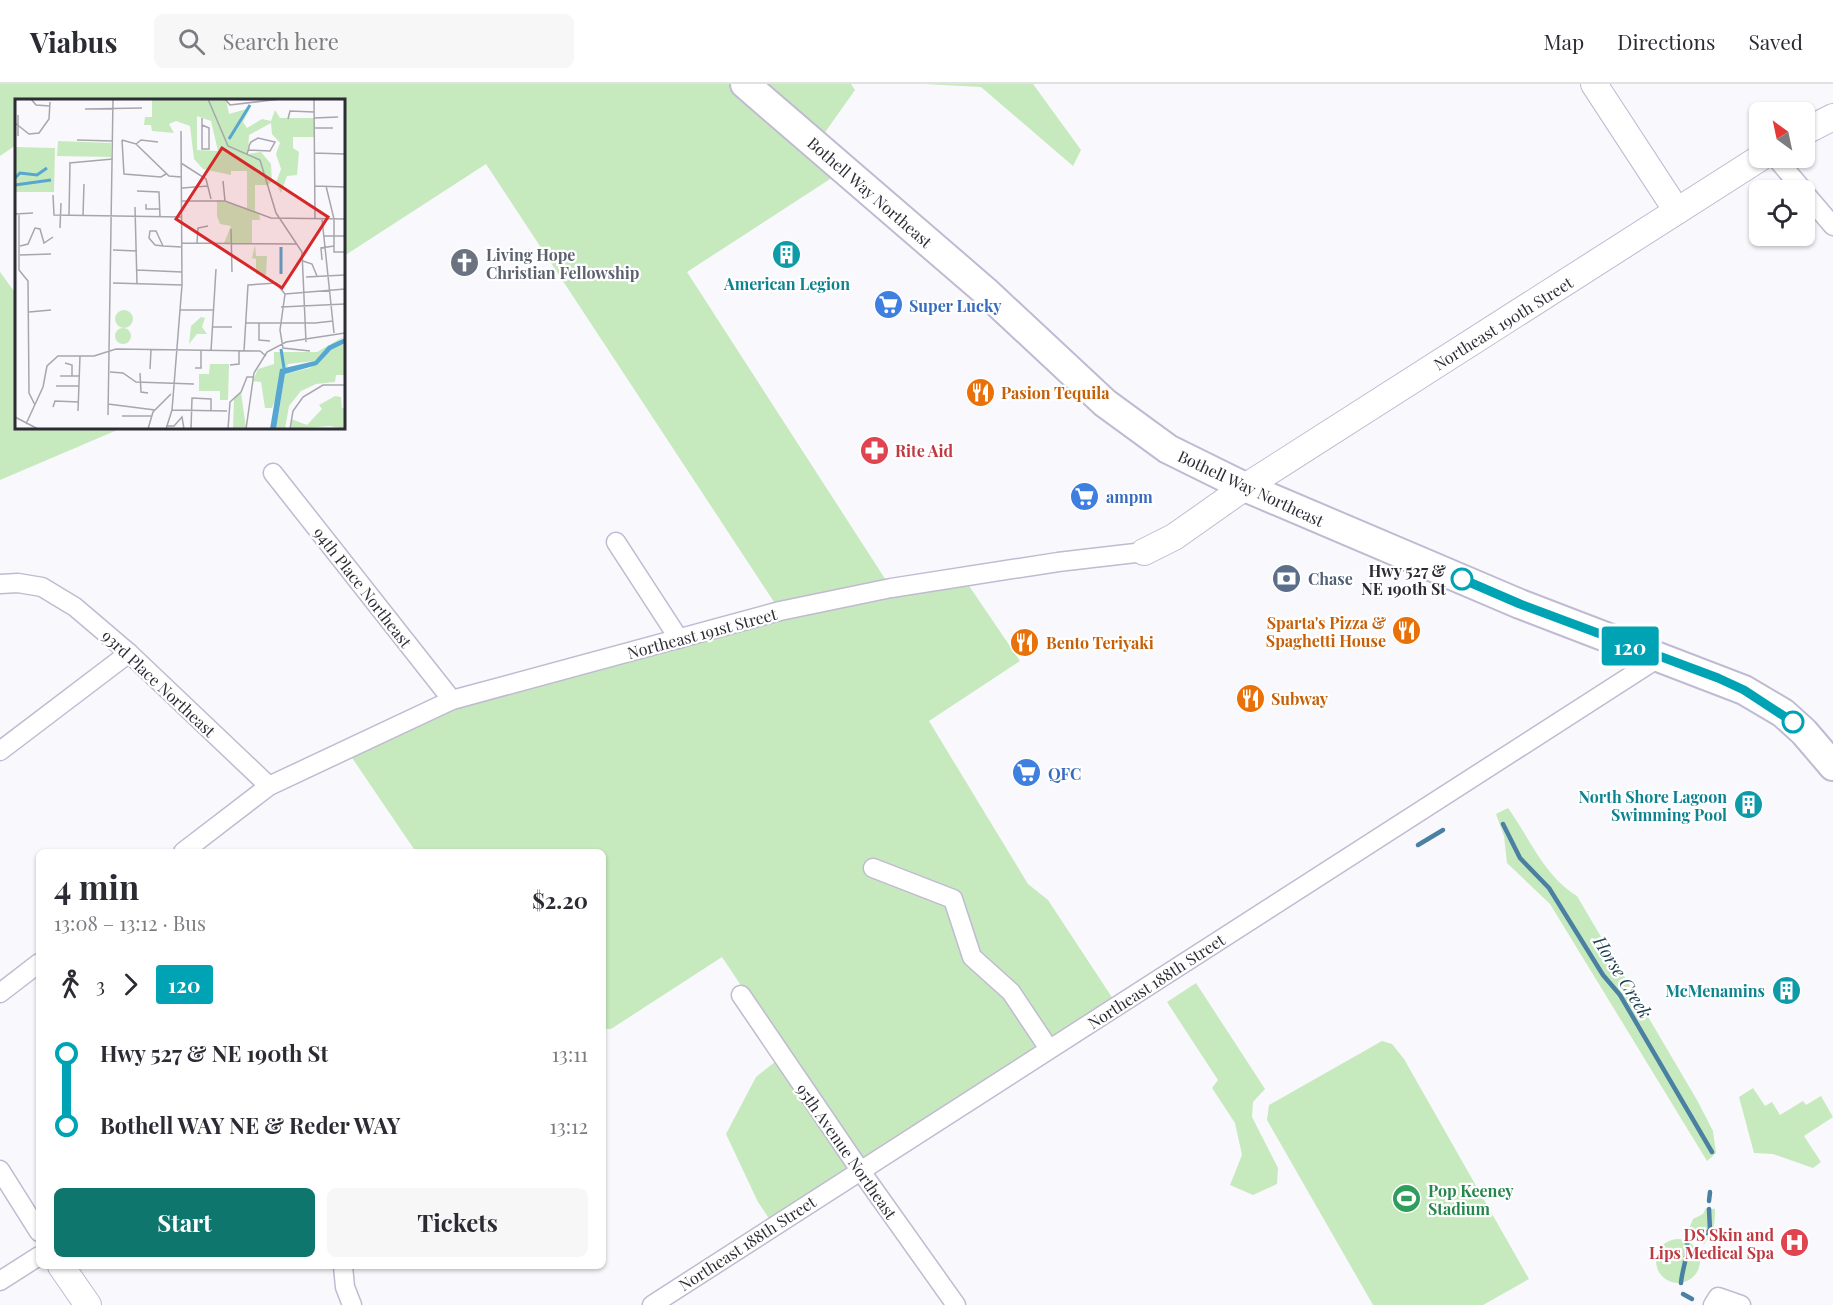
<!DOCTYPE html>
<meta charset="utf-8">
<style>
:root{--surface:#fff;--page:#f7f7f7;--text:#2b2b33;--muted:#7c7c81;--line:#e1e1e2;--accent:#0f766e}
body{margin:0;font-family:"Playfair Display",serif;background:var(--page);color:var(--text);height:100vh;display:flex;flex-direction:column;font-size:22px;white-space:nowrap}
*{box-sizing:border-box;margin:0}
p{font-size:20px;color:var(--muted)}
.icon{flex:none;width:33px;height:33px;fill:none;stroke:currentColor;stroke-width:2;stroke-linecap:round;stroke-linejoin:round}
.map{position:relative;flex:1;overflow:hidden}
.side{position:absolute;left:36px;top:765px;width:570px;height:420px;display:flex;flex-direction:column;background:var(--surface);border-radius:9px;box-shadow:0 2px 4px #0004}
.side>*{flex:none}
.badge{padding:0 12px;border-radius:4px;font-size:21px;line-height:39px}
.needle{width:39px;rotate:327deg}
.controls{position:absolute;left:1749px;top:18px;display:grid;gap:12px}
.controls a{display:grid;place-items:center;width:66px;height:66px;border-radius:9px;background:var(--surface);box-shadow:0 2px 4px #0004;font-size:30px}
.map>.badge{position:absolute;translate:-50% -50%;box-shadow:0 0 0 3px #fff}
.legs{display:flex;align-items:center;gap:9px;height:66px;padding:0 18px;font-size:20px}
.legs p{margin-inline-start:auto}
.summary{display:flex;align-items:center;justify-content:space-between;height:102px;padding:0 18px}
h1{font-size:33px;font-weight:700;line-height:45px}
.primary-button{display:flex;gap:12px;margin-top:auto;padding:12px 18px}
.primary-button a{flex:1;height:69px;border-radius:9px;background:var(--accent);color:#fff;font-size:24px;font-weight:700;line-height:69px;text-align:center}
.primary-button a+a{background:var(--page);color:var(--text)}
ul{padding:0 18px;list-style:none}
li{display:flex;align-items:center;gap:21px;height:72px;font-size:22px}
li i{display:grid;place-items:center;width:9px;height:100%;margin:0 8px;background:currentColor}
li i::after{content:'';width:15px;height:15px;margin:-8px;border:4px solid;border-radius:50%;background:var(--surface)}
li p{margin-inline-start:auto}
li:first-child i{background:linear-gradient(#0000 50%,currentColor 0)}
li:last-child i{background:linear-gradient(currentColor 50%,#0000 0)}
header{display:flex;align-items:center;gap:36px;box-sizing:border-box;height:84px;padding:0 30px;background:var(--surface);border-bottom:2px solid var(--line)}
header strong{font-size:28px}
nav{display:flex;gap:33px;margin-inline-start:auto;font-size:21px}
.search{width:420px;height:54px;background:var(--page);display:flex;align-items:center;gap:15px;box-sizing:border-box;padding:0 21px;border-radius:9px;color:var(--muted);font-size:22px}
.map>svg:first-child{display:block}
.green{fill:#c7e9be}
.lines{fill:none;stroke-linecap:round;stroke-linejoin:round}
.stream{stroke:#4a81a3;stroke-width:4.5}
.street-casing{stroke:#c0bad2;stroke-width:21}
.secondary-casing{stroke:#c0bad2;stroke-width:28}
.primary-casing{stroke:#c0bad2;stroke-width:32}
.street{stroke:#fff;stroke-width:18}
.secondary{stroke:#fff;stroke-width:26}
.primary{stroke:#fff;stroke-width:28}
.line-1-casing{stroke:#fff;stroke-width:14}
.line-1{stroke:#00a3b4;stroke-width:9}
.stop-1-dot{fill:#fff;stroke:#00a3b4;stroke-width:3}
.labels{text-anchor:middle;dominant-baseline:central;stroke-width:4.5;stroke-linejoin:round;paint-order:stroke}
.street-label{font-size:16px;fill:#2d2b34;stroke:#fff}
.worship-label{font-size:16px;font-weight:bold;fill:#5b616d;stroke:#fff;text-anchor:start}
.culture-label{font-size:16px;font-weight:bold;fill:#0d838f;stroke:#fff;text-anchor:end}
.shop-label{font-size:16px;font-weight:bold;fill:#366cbe;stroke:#fff;text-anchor:start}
.food-label{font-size:16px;font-weight:bold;fill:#c56008;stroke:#fff;text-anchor:start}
.health-label{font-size:16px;font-weight:bold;fill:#be3a42;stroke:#fff;text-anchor:start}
.stop-label{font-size:16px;font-weight:bold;fill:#2d2b34;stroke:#fff;text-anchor:end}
.service-label{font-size:16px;font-weight:bold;fill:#4e5e75;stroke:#fff;text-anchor:start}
.leisure-label{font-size:16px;font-weight:bold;fill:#27864d;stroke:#fff;text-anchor:start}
.water-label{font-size:18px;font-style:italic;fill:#1a3d51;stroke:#fff}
.inset-river{fill:none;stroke:#56a6d2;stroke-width:3}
.inset-road{fill:none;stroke:#a7a6ad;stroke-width:1.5}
.view{fill:#d62828;fill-opacity:0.15;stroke:#d62828;stroke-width:3}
.inset-edge{fill:none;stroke:#2d2b34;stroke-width:3}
</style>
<header>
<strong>Viabus</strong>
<div class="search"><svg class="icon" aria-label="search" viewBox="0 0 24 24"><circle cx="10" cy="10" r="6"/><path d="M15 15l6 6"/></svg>Search here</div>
<nav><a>Map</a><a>Directions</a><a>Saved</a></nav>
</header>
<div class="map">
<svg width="1833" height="1221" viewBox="0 0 1833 1221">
<rect width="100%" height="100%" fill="#f9f8fd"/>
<g class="green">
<path d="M0,0H851L855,6L816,61L844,86L687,188L891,504L963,493L1020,577L929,637L1028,800L1048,816L1117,921L774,1142L758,1118L726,1050L756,993L786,969L722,873L611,945H603V768H416L346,665L452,616L780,527L486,80L344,172V16H16V61L0,72Z"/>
<path d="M925,0H1033L1081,66L1073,82L981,3Z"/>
<path d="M0,188L16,210V344H122L0,396Z"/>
<path d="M1508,724C1531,756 1543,790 1577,812L1697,1016L1713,1047L1716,1069L1707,1077L1550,820L1507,779L1504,752L1496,730Z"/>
<path d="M1196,899L1265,1005L1253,1018L1252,1033L1278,1084L1277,1100L1253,1111L1230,1101L1242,1071L1235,1039L1212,1004L1218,996L1167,918Z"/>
<path d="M1382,957L1392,960L1404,975L1529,1195L1483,1221H1373L1267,1036L1269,1021Z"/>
<path d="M1753,1004L1765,1022L1772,1018L1780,1031L1803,1017L1806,1021L1821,1012L1833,1033L1804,1052L1821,1078L1813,1084L1773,1070L1754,1069L1739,1013Z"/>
<path d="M1706,1124L1715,1125C1715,1140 1714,1148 1704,1160L1688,1147L1693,1135L1703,1130Z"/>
<circle cx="1678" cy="1177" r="22"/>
</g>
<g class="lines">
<g class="stream">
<path d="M1503,740L1520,774L1549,804L1603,891L1620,911L1712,1068"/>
<path d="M1418,761L1443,746"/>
<path d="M1709,1117L1710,1108"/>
<path d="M1699,1154L1710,1146L1709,1125"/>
<path d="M1681,1199C1682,1185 1688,1174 1687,1159"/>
<path d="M1683,1210L1692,1215"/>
</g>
<defs>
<g id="street">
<path d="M1776,74L1803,106"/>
<path d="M1804,108L1833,142"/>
<path d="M273,389L452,616"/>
<path d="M616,458L679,555"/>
<path d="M0,500L18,499L42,503L75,523L129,569L269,702"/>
<path d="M0,667L129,569"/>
<path d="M183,768L269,702L452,616L780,527L891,504L1058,478L1144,468"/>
<path d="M873,784L953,815L972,873L1011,908L1049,965"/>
<path d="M0,909L39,879"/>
<path d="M741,911L860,1086L956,1221"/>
<path d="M0,1086L39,1148"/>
<path d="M343,1182L345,1203L352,1221"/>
<path d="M0,1197L39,1172"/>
<path d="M652,1221L1660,573"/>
<path d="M1713,1221L1718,1213L1741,1221"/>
</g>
<g id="secondary">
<path d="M1594,0L1677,127"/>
<path d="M1804,48L1833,33"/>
<path d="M1144,468L1174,453L1245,403L1760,74"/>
<path d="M61,1182L88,1221"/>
</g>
<path id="primary" d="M745,0L985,207L1105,319L1168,365L1245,403L1520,520L1744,606L1783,629L1804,648L1833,682"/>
</defs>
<use href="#street" class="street-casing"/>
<use href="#secondary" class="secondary-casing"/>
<use href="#primary" class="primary-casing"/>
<use href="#street" class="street"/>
<use href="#secondary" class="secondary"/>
<use href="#primary" class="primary"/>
</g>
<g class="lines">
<defs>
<path id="line-1" d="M1462,495L1520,520L1718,594L1744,606L1793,638"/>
</defs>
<use href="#line-1" class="line-1-casing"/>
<use href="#line-1" class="line-1"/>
</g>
<defs>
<symbol id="building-disc" viewBox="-11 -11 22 22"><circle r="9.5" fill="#0f9aa8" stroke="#fff"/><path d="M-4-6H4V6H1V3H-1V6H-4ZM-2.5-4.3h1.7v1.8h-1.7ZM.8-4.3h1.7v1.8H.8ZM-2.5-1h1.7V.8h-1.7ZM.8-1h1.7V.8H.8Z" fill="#fff"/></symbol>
<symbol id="church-disc" viewBox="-11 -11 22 22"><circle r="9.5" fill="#6b7280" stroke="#fff"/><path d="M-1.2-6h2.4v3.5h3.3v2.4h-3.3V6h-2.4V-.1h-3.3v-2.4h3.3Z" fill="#fff"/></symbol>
<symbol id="supermarket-disc" viewBox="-11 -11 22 22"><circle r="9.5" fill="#3f7fe0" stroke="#fff"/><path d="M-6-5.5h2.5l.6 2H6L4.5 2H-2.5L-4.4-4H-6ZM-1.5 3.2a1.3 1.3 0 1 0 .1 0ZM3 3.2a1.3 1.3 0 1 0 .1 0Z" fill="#fff"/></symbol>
<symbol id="restaurant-disc" viewBox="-11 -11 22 22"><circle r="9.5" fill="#e8710a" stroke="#fff"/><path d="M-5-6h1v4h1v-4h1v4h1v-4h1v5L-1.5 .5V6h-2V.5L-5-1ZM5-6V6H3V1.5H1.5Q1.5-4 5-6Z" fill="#fff"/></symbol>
<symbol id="pharmacy-disc" viewBox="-11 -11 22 22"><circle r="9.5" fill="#e0444e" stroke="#fff"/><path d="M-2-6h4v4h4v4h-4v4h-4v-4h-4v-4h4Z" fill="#fff"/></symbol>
<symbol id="bank-disc" viewBox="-11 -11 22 22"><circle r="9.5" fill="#5c6f8a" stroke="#fff"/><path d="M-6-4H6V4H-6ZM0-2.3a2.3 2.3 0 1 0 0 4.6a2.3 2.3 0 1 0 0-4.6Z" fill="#fff"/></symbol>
<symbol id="stadium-disc" viewBox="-11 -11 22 22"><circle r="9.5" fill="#2e9e5b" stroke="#fff"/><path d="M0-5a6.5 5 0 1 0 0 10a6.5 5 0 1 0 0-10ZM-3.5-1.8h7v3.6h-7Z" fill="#fff"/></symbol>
<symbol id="hospital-disc" viewBox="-11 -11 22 22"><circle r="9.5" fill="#e0444e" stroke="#fff"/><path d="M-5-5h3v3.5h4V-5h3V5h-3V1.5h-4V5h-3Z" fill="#fff"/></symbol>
</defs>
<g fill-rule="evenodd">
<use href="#building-disc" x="770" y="154" width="33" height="33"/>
<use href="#church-disc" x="448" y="162" width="33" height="33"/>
<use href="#supermarket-disc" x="872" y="204" width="33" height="33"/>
<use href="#restaurant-disc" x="964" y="292" width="33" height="33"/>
<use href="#pharmacy-disc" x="858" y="350" width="33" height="33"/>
<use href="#supermarket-disc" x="1068" y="396" width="33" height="33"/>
<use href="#bank-disc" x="1270" y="478" width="33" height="33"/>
<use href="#restaurant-disc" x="1390" y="530" width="33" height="33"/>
<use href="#restaurant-disc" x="1008" y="542" width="33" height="33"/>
<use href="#restaurant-disc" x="1234" y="598" width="33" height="33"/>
<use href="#supermarket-disc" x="1010" y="672" width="33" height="33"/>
<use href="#building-disc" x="1732" y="704" width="33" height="33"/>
<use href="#building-disc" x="1770" y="890" width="33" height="33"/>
<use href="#stadium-disc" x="1390" y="1098" width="33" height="33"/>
<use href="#hospital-disc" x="1778" y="1142" width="33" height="33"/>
</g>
<g class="stop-1-dot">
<circle cx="1462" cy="495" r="10"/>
<circle cx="1793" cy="638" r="10"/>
</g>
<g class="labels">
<g class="street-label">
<text transform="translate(870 108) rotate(41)">Bothell Way Northeast</text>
<text transform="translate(1503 239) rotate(-32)">Northeast 190th Street</text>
<text transform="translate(1251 404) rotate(25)">Bothell Way Northeast</text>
<text transform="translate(363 503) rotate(52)">94th Place Northeast</text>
<text transform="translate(702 549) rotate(-15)">Northeast 191st Street</text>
<text transform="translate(159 599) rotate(43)">93rd Place Northeast</text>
<text transform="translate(1156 897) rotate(-33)">Northeast 188th Street</text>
<text transform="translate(847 1067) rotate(55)">95th Avenue Northeast</text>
<text transform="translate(747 1159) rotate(-33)">Northeast 188th Street</text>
</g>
<g class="worship-label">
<text x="486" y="170">Living Hope<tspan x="486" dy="18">Christian Fellowship</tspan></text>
</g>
<g class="culture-label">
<text x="787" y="199" text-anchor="middle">American Legion</text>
<text x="1727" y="712">North Shore Lagoon<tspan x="1727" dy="18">Swimming Pool</tspan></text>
<text x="1765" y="906">McMenamins</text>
</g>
<g class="shop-label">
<text x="909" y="221">Super Lucky</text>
<text x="1106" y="412">ampm</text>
<text x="1048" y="689">QFC</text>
</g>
<g class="food-label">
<text x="1001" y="308">Pasion Tequila</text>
<text x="1386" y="538" text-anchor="end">Sparta's Pizza &amp;<tspan x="1386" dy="18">Spaghetti House</tspan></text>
<text x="1046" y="558">Bento Teriyaki</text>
<text x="1271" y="614">Subway</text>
</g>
<g class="health-label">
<text x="895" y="366">Rite Aid</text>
<text x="1774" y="1150" text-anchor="end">DS Skin and<tspan x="1774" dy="18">Lips Medical Spa</tspan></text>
</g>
<g class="stop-label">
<text x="1446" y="486">Hwy 527 &amp;<tspan x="1446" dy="18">NE 190th St</tspan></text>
</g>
<g class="service-label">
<text x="1308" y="494">Chase</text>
</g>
<g class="leisure-label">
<text x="1428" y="1106">Pop Keeney<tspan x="1428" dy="18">Stadium</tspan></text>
</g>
<g class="water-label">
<text transform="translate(1623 893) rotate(58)">Horse Creek</text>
</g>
</g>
<g transform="translate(15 15)">
<rect width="330" height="330" fill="#f9f8fd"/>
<path d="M133,0H211L214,15L235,9L228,23L232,29L247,20L256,22L260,11L265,19H299V38H278V49L284,53L282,76L272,77L266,94L261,84L266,70L261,55L265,44L257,35L256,24L234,36L233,55L246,53L256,65L257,82L253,86H240V112L244,114L245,121H237V144H209L216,127L205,125L202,117V101L232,109V72H216V76L188,70L179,60L175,27L161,22L154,25L159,34L137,32L136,26H129L130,18H137V1ZM182,17L196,22L203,52L182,51ZM43,42L96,44V58L42,57ZM0,48L40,49L39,93H0ZM240,146L241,157H252L251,176L241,175V160L237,159ZM100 220a9 9 0 1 1 18 0a9 9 0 1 1-18 0ZM186,218L190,219L187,228L192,235H182L174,245L176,227ZM100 237a8 8 0 1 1 16 0a8 8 0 1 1-16 0ZM330,237L300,262L273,265L257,309H250L246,283L238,282L243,270L259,265V253H302ZM330,244V276H321L320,283L301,285L286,292L274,307L270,330H261L270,275L295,269L316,251ZM195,265H214L213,301H205V292H184V275H194ZM226,293L231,329L218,330L219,298ZM320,297L326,298L327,309H330V330L315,327L275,330L276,320L292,326L307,310L304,306Z" fill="#c7e9be" fill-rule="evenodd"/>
<path d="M330,239V244L316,251L302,266L270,275L261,330H255L265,270L300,262L313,247Z" fill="#56a6d2"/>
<path class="inset-river" d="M214,40L235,6M0,79L5,74L22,76L32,69M0,86L36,81M266,175V148M266,250L269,269"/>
<path class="inset-road" d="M16,0L21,6L35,7M193,0L213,47L245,61L261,114L287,153L291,243M210,0L215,6L265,0M299,0L300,120M70,10L127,9M187,19V50H194V29L187,26M299,19L323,18M273,20L275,12L299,13M0,24L14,35L24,34L34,20L35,3M299,29H318M3,37V16M62,41L98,42M107,41L109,75L146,78L151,75M107,41L121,45L126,41L143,43M121,45L154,77L166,78M299,54L330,55M232,55L234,49V47L236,43L243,39L260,43L255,52L233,51M54,64L98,60M166,64L191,80L196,100M208,82L210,102M300,87L330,88M311,87L319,120V153H330M167,89L193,87M122,92L144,93L145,118M38,96L39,116L166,118M167,102H210L256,119L330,120M131,105V110H145M120,108L122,185M0,115L18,114M4,116V171L13,182L14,294L20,306M54,116L55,64M68,117L69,85M307,120L319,234M45,129L46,104M216,130L217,173M309,137H330M167,144L281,145M182,144L183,129L193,127M5,147L13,145L20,129L25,130L29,144L38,138M148,147L141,132H135L134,139L140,146L148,147L167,148M98,151L122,152M5,156L36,155M307,161L306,149L319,147M288,162L297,165L302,177M122,171L167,173M291,178L330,176M98,184L167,186M270,195L265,231L268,249L295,252M270,195L330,190M266,208L330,205M165,211H198M14,213L36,211M231,224H302M244,224V241L255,242M300,224L318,222M197,228H217M196,252L201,170M229,252L233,186L261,184L270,195M50,264L57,266V277M215,266L224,265V252M180,269H186V252M135,270L136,251M95,273L108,274L121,283L179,285M125,274L126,293L133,294M45,277H65M41,287H64M93,305L140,311M38,308L40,302L64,303M157,311L212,312M63,312L65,257M93,316L98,0M107,317H136M0,318L23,330M11,325L28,288L32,267L43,257H79L101,250L245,252L251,257M151,327H159L167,318L169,330M133,330L138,313L156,295M151,330L157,311L167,186L166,32M176,330L177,299L196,300V312M213,330L215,303L226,293L232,278H239M231,330L239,274L252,253L271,243L330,234M275,330L278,312L288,298L308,286H330"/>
<path class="view" d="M207,49L313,118L267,189L161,120Z"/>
<rect width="330" height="330" class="inset-edge"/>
</g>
</svg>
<div class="controls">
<a><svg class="needle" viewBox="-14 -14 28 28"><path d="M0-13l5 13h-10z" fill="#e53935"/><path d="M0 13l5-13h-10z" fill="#7c7c81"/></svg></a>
<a><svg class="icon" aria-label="locate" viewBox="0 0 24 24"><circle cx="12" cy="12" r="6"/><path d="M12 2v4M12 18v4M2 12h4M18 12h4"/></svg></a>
</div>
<b class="badge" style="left:1630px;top:562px;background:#00a3b4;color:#fff">120</b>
<section class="side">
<div class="summary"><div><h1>4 min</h1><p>13:08 – 13:12 · Bus</p></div><b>$2.20</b></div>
<div class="legs"><svg class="icon" aria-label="walk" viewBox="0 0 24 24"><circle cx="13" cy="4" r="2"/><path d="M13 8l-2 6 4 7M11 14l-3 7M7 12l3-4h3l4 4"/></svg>3<svg class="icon" aria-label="forward" viewBox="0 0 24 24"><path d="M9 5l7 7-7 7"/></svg><b class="badge" style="background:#00a3b4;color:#fff">120</b></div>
<ul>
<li><i style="color:#00a3b4"></i><b>Hwy 527 &amp; NE 190th St</b><p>13:11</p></li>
<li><i style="color:#00a3b4"></i><b>Bothell WAY NE &amp; Reder WAY</b><p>13:12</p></li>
</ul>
<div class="primary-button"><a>Start</a><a>Tickets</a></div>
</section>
</div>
